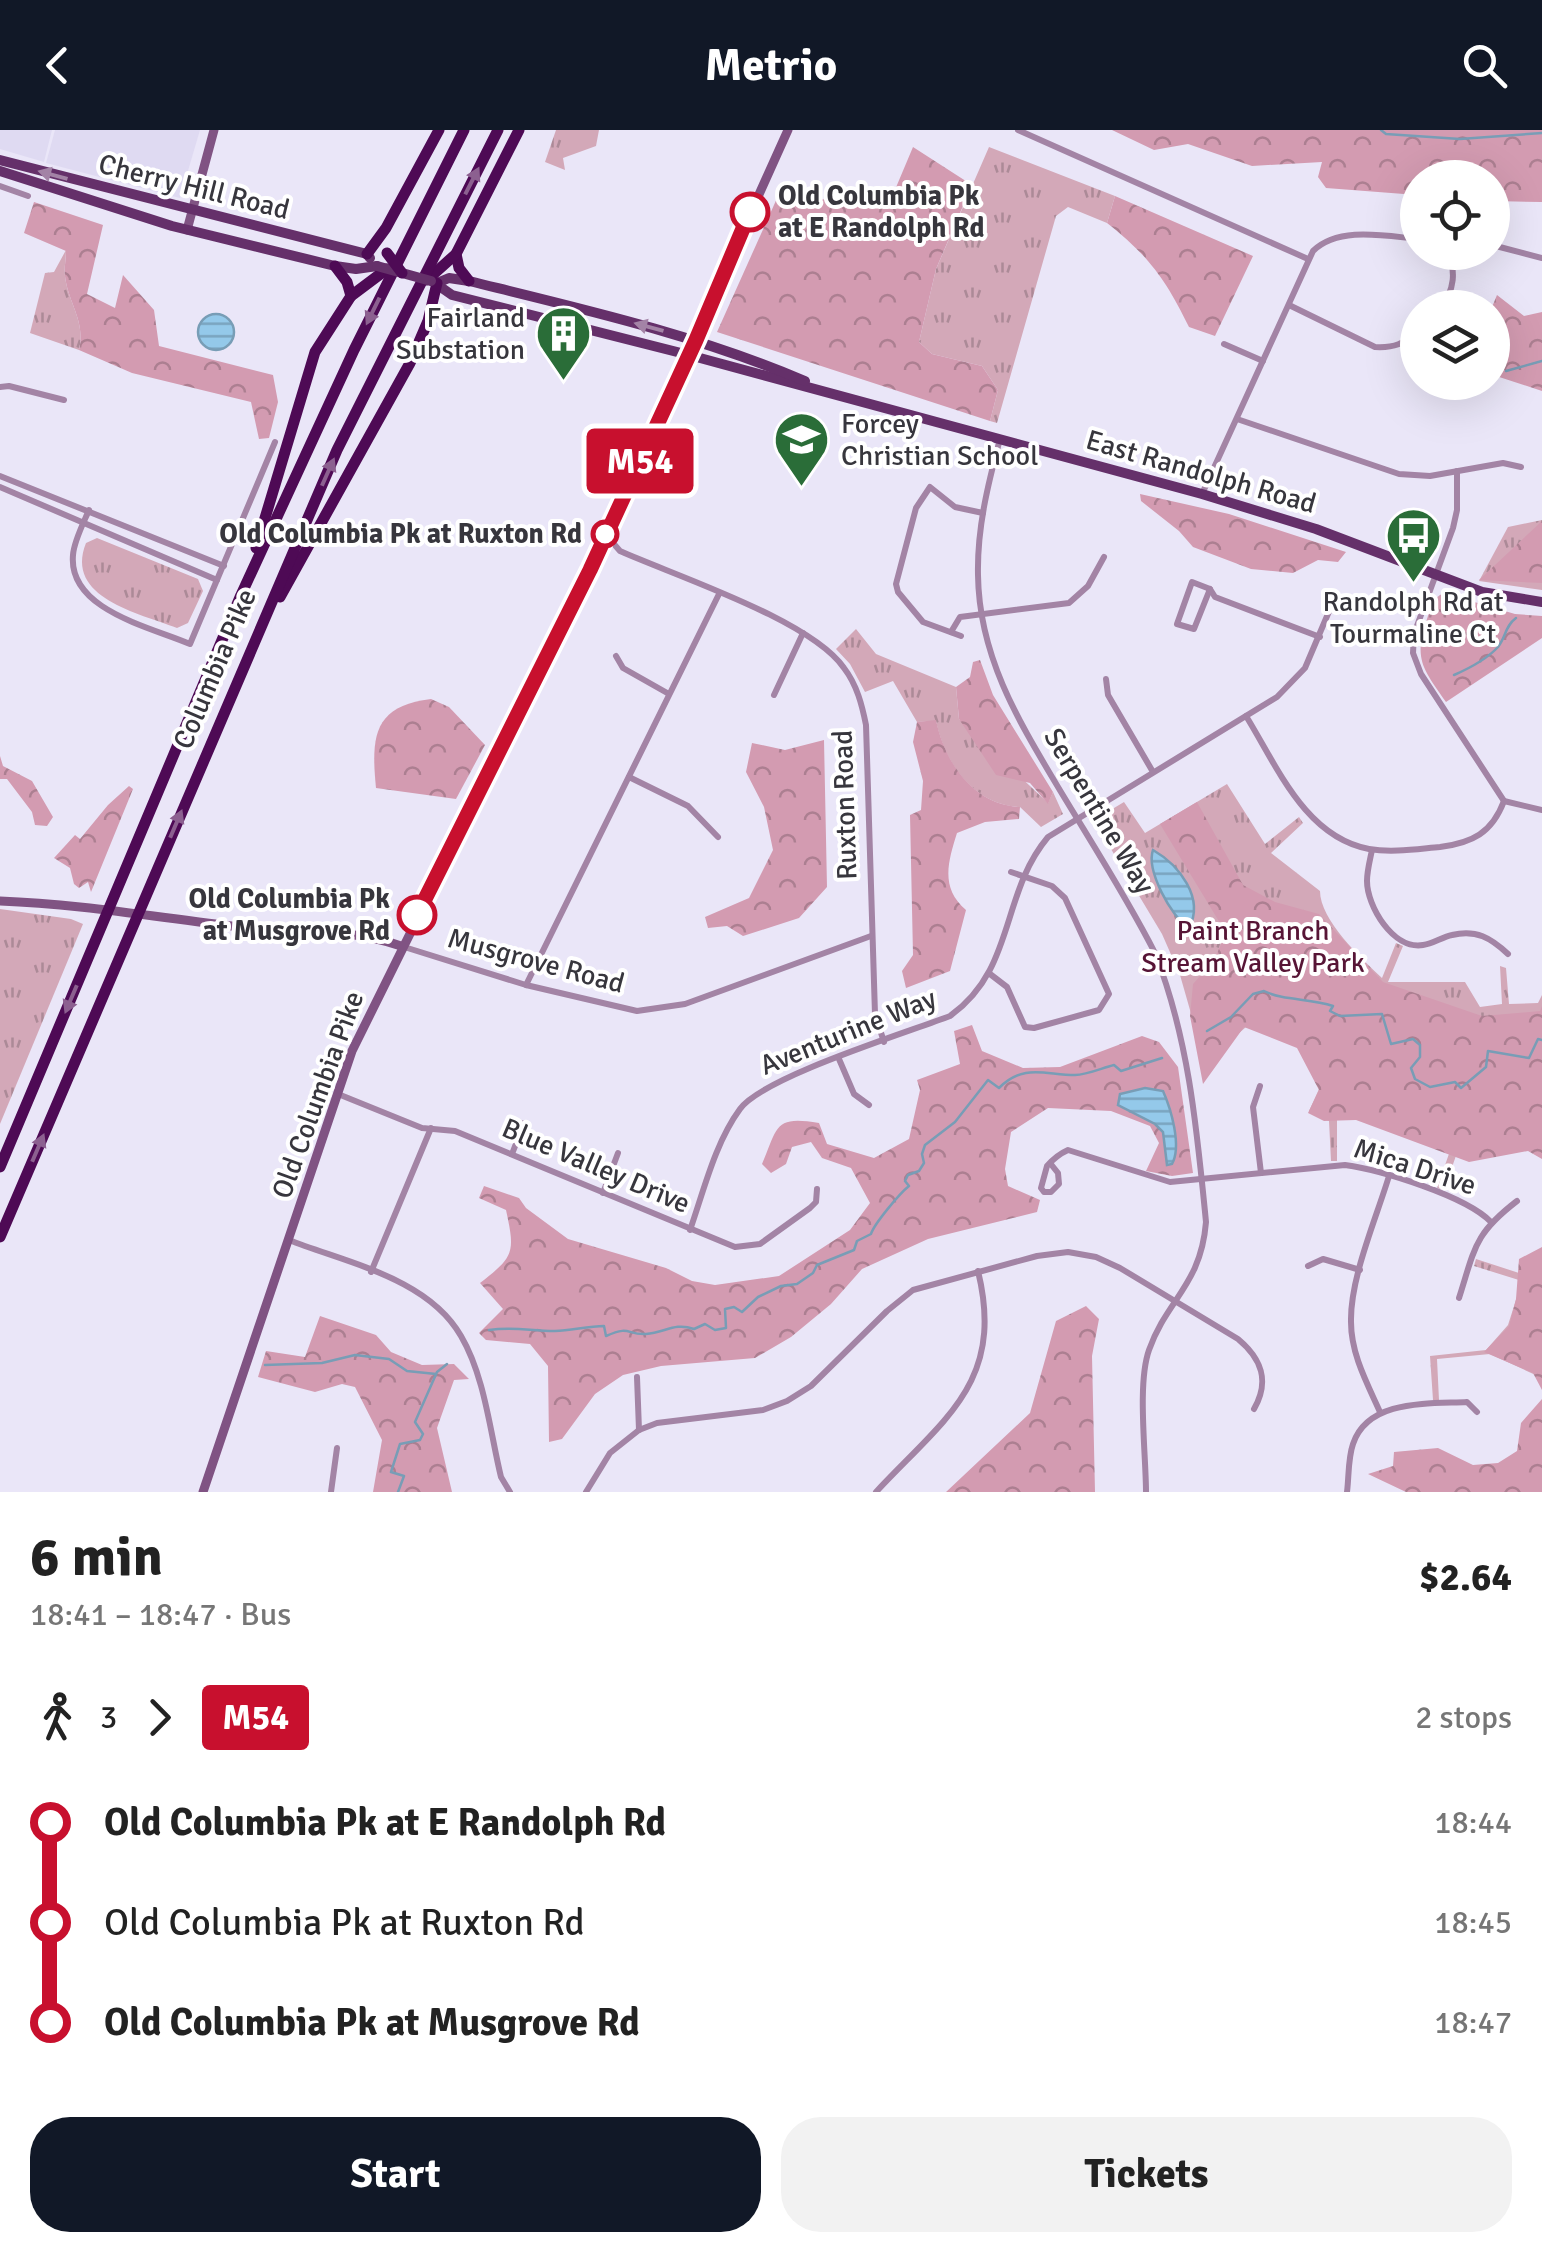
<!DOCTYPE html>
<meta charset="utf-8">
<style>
:root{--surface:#fff;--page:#f2f2f2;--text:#222;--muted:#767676;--accent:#111827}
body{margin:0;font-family:Signika,sans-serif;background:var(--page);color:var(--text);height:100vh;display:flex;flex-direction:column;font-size:38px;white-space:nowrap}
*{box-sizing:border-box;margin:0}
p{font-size:32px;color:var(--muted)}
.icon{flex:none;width:55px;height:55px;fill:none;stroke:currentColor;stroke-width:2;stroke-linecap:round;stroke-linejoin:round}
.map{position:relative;height:1362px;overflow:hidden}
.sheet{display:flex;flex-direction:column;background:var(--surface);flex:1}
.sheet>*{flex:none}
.badge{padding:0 20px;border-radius:8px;font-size:35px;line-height:65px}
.buttons{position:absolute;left:1400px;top:30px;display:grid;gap:20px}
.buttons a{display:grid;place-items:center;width:110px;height:110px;border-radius:50%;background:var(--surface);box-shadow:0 10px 40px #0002;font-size:50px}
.map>.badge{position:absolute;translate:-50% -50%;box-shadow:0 0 0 5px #fff}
.legs{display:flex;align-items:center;gap:15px;height:110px;padding:0 30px;font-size:32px}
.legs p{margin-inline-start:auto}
.headline{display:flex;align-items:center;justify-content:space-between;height:170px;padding:0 30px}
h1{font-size:55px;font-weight:700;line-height:75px}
.cta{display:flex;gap:20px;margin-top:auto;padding:20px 30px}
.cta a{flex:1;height:115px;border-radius:40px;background:var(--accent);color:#fff;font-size:40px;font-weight:700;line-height:115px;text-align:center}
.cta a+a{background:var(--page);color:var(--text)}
ul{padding:0 30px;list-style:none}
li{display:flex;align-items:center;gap:35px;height:100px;font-size:38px}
li i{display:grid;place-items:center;width:15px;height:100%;margin:0 12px;background:currentColor}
li i::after{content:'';width:25px;height:25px;margin:-12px;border:8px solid;border-radius:50%;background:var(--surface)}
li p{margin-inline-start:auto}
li:first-child i{background:linear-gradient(#0000 50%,currentColor 0)}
li:last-child i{background:linear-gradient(currentColor 50%,#0000 0)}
header{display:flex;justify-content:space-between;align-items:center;height:130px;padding:0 30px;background:var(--accent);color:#fff;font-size:45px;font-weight:700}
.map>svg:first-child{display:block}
.built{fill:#dfdaf2}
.grass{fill:url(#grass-tufts)}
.forest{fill:url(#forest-crowns)}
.water{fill:url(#water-rules);stroke:#789db6;stroke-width:2.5}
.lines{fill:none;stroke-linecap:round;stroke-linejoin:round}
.stream{stroke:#789db6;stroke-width:2.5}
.street{stroke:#a384a5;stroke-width:6}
.secondary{stroke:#805383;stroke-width:9}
.primary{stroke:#65306a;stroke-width:10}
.highway{stroke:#4e0a55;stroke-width:11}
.primary-bridge{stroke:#65306a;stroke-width:10}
.highway-bridge{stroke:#4e0a55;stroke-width:11}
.oneway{fill:#a383a6}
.oneway2{fill:#8c6090}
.line-1-casing{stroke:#fff;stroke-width:22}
.line-1{stroke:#c8102e;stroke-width:15}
.stop-1-dot{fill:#fff;stroke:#c8102e;stroke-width:5}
.labels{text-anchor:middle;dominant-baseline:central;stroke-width:8;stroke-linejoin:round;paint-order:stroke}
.street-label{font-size:28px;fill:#37363d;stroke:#fff}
.stop-label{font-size:28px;font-weight:bold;fill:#37363d;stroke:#fff;text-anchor:end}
.poi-label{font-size:28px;fill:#37363d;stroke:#fff;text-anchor:end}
.park-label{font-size:28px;fill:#571536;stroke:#fff}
</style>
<header><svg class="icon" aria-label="back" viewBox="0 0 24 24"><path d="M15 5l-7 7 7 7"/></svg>Metrio<svg class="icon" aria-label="search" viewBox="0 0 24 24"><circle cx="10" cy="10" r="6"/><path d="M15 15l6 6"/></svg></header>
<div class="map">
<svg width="1542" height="1362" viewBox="0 0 1542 1362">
<defs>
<pattern id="grass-tufts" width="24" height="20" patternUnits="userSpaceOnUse" patternTransform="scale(2.5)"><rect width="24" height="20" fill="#d3a8b8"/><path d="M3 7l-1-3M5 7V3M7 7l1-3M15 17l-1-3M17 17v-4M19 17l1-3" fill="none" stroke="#ac8a97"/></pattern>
<pattern id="forest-crowns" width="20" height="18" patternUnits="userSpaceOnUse" patternTransform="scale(2.5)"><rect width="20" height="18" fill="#d39bb1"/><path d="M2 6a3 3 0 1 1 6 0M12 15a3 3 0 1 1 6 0" fill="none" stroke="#ac7f91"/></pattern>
<pattern id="water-rules" width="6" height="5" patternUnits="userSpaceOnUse" patternTransform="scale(2.5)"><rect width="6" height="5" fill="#94c9ea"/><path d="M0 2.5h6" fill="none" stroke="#7aa4bf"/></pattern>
</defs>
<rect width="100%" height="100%" fill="#eae6f8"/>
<g class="built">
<path d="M0,0H52L44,32L0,19Z"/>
<path d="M55,0H200L180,68L46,33Z"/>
</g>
<g class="grass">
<path d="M556,0H599L596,16L563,28L565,40L545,32Z"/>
<path d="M989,17L1115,66L1107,93L1068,77L1056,86L997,293L990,291L998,260L982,236L932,224L919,212L936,139Z"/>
<path d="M66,120C66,128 64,138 65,146C68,173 86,191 79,220L30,203L45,143L54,142Z"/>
<path d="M1542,390V460L1479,451L1508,397Z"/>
<path d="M97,408L198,449L203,461L188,493L177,498C139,483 64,468 86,413Z"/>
<path d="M856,499L876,524L956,557L959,589L1048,673L1053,662L1063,684L1041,697L1020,677C974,675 945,634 936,591L917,592L893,551L865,562L850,534L836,519Z"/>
<path d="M1227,654L1265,714L1299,687L1303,693L1271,723L1320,761C1320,790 1361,828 1382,848L1396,813L1403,816L1388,852H1465L1480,877L1502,874L1500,836L1506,838L1509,874L1538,873L1542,865V1028L1529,1021L1458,1020L1444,1060L1437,1058L1451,1018L1354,986L1337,989V1031H1331L1329,991L1309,981L1319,959L1300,917L1246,897L1230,911L1196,901L1180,845L1162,804L1099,699V687L1124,672L1145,703Z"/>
<path d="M0,779L71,789L83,794L0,994Z"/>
<path d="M1542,1121V1248L1490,1224L1437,1229L1439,1270H1433L1430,1226L1486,1220L1508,1195L1522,1151L1474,1136L1476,1129L1519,1143L1524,1129Z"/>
</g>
<g class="forest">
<path d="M1112,0H1542V72L1493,71L1492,48H1418L1417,65L1326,58L1318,47L1322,32L1252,36L1188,14L1154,20Z"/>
<path d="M913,17L972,55L936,139L919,212L932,224L982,236L998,260L990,291L717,202L778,66L889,74Z"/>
<path d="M1115,66L1253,126L1215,206L1189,197C1166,150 1149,126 1107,93Z"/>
<path d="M34,72L103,95L87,164L115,178L123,145L154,180L159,216L273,245L278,272L269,308L259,309L251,272L132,243L79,220C86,191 68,173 65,146C64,138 66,129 66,121L24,103Z"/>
<path d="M1497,165L1524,186L1542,182V261L1493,245L1492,177Z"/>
<path d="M1140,364L1229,384L1346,422L1338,432L1318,430L1293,443L1251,439L1193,417L1179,401L1141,371Z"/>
<path d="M1542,391V453L1479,450Z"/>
<path d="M1444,463L1515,484L1542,486V508L1446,572C1423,539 1413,529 1427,489C1431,477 1432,468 1444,463Z"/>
<path d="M980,530L993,565L1053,662L1048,674L1030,653L996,645L959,589L956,557L970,547L973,532Z"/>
<path d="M431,569L449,577L485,615L456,669L376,658C371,607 373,576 431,569Z"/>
<path d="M936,590C945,633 974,675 1020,677L1019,689L985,692L957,703C948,732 940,758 966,780L950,841L906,858L902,841L913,825L910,685L921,680L923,651L913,612L917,592Z"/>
<path d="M824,610L827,757L799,788L743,806L727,796L708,798L705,787L749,768L773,720L764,677L746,642L752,613L785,620Z"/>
<path d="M0,626L3,636L32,651L53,687L47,696L35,695L32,682L7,649H0Z"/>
<path d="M129,656L133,659L91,762L88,752L79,758L74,754L70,738L54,728L75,705L80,709L108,675Z"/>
<path d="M1197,672L1243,755L1275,772L1319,784L1383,852L1482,886L1540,881L1542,876V1029L1528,1021L1469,1032L1356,990L1324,991L1308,983L1319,960L1297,918L1244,897L1203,954L1190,886L1193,854L1214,830L1226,803L1160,694Z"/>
<path d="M972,895L982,921L1023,938L1060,937L1142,906L1159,912L1178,937L1193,1043L1172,1046L1146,1041L1159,1013L1150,996L1111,981L1048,978L1011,1002L1005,1039L1008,1056L1040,1070L1037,1082L928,1109L862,1139L831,1174L791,1207L755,1228L661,1236L623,1245L595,1264L562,1309L549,1312L548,1236L530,1214L486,1210L479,1203L503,1179L480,1153C515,1126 515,1122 506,1080L479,1068L484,1056L519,1068L526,1078L568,1109L666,1138L692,1151L715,1155L779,1146L850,1100L870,1073L851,1038L822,1028L811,1012L792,1017L786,1034L771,1043L762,1034C778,997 774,985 819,993L827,1014L874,1028L909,1009L920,960L917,950L960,934L954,901Z"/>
<path d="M1542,1117V1260L1533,1243L1484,1222L1509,1196L1516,1169L1519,1129Z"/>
<path d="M1086,1176L1099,1189L1092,1226L1095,1362H946L1030,1283L1056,1191Z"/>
<path d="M320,1186L376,1205L391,1222L422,1235L454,1234L469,1249L454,1250L437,1298L452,1362H373L382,1310L355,1257L342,1254L315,1262L258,1247L266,1221L305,1227Z"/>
<path d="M1542,1269V1362H1406L1368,1344L1393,1336L1394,1322L1438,1318L1473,1335L1498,1333L1517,1321L1521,1293Z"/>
</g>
<g class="water">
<circle cx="216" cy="202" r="18"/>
<path d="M1153,720C1179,735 1205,768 1189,798C1171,787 1146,740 1153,720Z"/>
<path d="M1145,958L1163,961C1171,979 1182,1016 1172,1034L1167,1035L1163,1002L1155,994L1118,975L1120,964Z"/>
</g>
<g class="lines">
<g class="stream">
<path d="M1381,0L1386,4L1460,9L1542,3"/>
<path d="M1506,241L1542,231"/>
<path d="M1454,545C1470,538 1486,530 1498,517C1506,507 1505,496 1516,488"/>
<path d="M1207,901L1231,887L1253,864L1264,861C1284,871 1310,868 1333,876L1330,881L1340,886L1382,884L1391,914L1413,909L1420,915V927L1411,938L1415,949L1430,957L1455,952L1461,958L1486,937L1488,921L1529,928L1538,909L1542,910"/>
<path d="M489,1200C514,1196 530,1201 555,1201C571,1201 587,1196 604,1196L606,1206C631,1195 626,1205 646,1204C665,1203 674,1192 694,1199L705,1194L715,1200L726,1198L725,1179L734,1177L742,1182L758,1167L781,1156L797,1154L813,1143L817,1135L854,1120L857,1111L871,1104C874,1094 900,1063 909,1056L905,1051L908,1045L919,1041L924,1033L922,1024L925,1015L955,992L988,950L999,958C1024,933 1045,945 1075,945C1087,945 1102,938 1114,935L1121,941L1162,928"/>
<path d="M265,1235L322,1233L355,1225L389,1229L407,1241L436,1244"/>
<path d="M398,1362L404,1346L391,1342L400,1314L420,1310L423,1304L415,1292L437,1242L447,1234"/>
</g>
<g class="street">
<path d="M1018,0L1308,129"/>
<path d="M0,56L28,66"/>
<path d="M1492,115L1542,128"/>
<path d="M1289,175L1375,217C1394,218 1404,214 1418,201"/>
<path d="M1440,178C1454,162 1458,139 1445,122"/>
<path d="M1224,214L1263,231"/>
<path d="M0,257L9,256L64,270"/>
<path d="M1237,289L1399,344L1430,346L1503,333L1521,337"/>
<path d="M1000,309C988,354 977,398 978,445C979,526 1018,590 1058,657C1091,712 1126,766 1155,823C1189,909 1197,1001 1206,1092C1201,1155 1167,1169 1149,1220C1137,1254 1146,1324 1146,1362"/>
<path d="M1457,341V380L1453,398L1414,504L1413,523L1421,544L1504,671"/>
<path d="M0,346L224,436"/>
<path d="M0,357L217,450"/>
<path d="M1202,364L1313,121C1339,96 1385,106 1418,109"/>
<path d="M89,380C83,394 74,411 73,425C68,480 151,497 190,514L275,312"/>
<path d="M606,405L620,421C676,446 811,490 844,538C857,555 862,575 866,595L875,884L884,912"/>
<path d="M1192,452L1210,459L1194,499L1177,494Z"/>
<path d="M1210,459L1215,467L1320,507"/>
<path d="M951,502L960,487L1069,473L1088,456L1104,427"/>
<path d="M961,506L923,492L898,462L896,454L916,378L930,357L955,377L983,383"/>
<path d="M616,526L623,538L669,564"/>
<path d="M1106,549L1108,565L1153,642"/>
<path d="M774,565L803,503"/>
<path d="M1246,586C1277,636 1305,707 1369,719C1392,723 1417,719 1440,717C1472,713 1492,703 1504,671"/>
<path d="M629,647L688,676L718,707"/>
<path d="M1504,671L1542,680"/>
<path d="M1372,720C1370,730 1367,741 1367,751C1367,776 1393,820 1423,815C1433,814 1442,807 1452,805C1476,799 1491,808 1508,824"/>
<path d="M401,816L526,855L637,881L685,874L871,806"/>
<path d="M990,844L1007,857L1025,897L1034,898L1099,880L1109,864L1065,768L1052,756L1011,742"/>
<path d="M526,855L719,464"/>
<path d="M839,929L854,964L869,975"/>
<path d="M1260,956L1253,977L1261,1043"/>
<path d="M338,964L422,998L455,1001L735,1117L760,1114L810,1078L816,1072L817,1059"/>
<path d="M512,1024L524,993"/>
<path d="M1050,1033L1058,1043L1059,1054L1051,1062H1044L1041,1058L1047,1036C1054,1028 1059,1024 1068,1020L1170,1052L1345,1035C1381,1040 1466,1066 1491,1092"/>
<path d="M603,1063L618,1023"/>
<path d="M690,1100C704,1060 715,1013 740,979C763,947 906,903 950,886C1016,839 1000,764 1048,707L1277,567L1305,538L1333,472"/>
<path d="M289,1110C347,1133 428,1148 461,1206C485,1247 490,1302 501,1347L510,1362"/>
<path d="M1308,1136L1323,1129L1360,1140"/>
<path d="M371,1142L431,998"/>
<path d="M1459,1168C1475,1118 1474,1104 1517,1071"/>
<path d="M637,1247L639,1300"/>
<path d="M1380,1282C1367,1253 1351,1224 1351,1192C1350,1148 1376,1089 1389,1046"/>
<path d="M331,1362L337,1318"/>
<path d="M586,1362L610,1323L639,1300L657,1293L763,1280L787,1271L811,1256L887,1181L913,1160L1037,1126L1068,1122L1096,1127L1120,1138L1238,1209C1262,1229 1270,1251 1254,1279"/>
<path d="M876,1362C945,1288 1005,1252 978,1141"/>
<path d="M1347,1362C1349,1346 1348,1328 1353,1314C1368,1269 1429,1274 1467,1272L1477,1282"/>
</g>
<g class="secondary">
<path d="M187,100L214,0"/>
<path d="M0,771C80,774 160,788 240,797C294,802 350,798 401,816"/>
<path d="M203,1362L352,921L590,440L788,0"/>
</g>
<g class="primary">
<path d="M0,30L367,124L370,128"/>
<path d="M0,41L172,96L335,136L356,139L377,136"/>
<path d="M432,151L452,165L689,225L1202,364L1316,399L1482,462L1542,472"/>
<path d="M437,153L449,148L469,151C583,179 697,205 805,251"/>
</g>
<g class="highway">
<path d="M367,124L386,98L439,0"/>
<path d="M456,124L459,138L469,151"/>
<path d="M335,136L347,152L351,166"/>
<path d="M427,150L456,124L519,0"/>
<path d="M256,418L315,222L351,166L387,139"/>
<path d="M280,467L410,233L428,191L437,153"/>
<path d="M0,1037L241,465L354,220L464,0"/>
<path d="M0,1107L337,320L498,0"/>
</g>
<path class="primary-bridge" d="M377,136L431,151"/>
<path class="highway-bridge" d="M387,123L402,143"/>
</g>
<defs><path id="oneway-solid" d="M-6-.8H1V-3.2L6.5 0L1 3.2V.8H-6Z" transform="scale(2.5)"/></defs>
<g class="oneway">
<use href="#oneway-solid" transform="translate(53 45) rotate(-165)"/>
<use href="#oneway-solid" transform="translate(649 197) rotate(-165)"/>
</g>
<g class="oneway2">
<use href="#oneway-solid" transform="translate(472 51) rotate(-63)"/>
<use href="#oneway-solid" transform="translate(373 181) rotate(116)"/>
<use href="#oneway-solid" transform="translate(328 342) rotate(-66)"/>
<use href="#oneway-solid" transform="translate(176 694) rotate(-67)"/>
<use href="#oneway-solid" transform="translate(71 869) rotate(113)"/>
<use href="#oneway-solid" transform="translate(38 1018) rotate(-67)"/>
</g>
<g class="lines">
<defs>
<path id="line-1" d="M417,785L590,440L696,210L750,82"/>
</defs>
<use href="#line-1" class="line-1-casing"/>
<use href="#line-1" class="line-1"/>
</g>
<defs>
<symbol id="building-pin" viewBox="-11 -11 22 30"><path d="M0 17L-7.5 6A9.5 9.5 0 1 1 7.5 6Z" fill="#2a6d38" stroke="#fff"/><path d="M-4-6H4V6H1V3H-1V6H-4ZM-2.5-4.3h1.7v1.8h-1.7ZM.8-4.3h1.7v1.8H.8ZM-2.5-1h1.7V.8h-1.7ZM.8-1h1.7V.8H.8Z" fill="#fff"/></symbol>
<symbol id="school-pin" viewBox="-11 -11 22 30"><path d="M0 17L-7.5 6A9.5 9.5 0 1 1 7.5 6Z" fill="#2a6d38" stroke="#fff"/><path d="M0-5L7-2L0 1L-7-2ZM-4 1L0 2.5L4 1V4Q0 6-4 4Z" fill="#fff"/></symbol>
<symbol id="bus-pin" viewBox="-11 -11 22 30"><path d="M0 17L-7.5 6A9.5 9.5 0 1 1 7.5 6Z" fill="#2a6d38" stroke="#fff"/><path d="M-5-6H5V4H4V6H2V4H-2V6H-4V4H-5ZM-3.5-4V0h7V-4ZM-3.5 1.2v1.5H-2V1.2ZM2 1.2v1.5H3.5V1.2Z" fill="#fff"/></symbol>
</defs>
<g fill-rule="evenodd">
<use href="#building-pin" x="532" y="172" width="63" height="86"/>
<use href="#school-pin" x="770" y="278" width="63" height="86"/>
<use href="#bus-pin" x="1382" y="374" width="63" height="86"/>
</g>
<g class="stop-1-dot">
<circle cx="750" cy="82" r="18"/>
<circle cx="605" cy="404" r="12"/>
<circle cx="417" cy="785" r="18"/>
</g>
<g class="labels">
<g class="street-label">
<text transform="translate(194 57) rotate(14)">Cherry Hill Road</text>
<text transform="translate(1201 342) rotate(16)">East Randolph Road</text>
<text transform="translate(215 539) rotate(-67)">Columbia Pike</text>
<text transform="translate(845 675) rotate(-92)">Ruxton Road</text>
<text transform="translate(1099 681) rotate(59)">Serpentine Way</text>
<text transform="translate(536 831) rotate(15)">Musgrove Road</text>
<text transform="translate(848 902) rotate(-22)">Aventurine Way</text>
<text transform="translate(318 965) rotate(-70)">Old Columbia Pike</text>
<text transform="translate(596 1036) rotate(23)">Blue Valley Drive</text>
<text transform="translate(1415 1037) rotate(18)">Mica Drive</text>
</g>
<g class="stop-label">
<text x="778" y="66" text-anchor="start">Old Columbia Pk<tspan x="778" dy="32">at E Randolph Rd</tspan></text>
<text x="582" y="404">Old Columbia Pk at Ruxton Rd</text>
<text x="390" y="769">Old Columbia Pk<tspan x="390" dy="32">at Musgrove Rd</tspan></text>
</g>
<g class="poi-label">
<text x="525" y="188">Fairland<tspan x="525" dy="32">Substation</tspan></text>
<text x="841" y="294" text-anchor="start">Forcey<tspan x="841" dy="32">Christian School</tspan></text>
<text x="1413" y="472" text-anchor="middle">Randolph Rd at<tspan x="1413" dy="32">Tourmaline Ct</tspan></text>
</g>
<g class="park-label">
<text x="1253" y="801">Paint Branch<tspan x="1253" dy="32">Stream Valley Park</tspan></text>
</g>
</g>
</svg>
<div class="buttons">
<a><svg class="icon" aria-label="locate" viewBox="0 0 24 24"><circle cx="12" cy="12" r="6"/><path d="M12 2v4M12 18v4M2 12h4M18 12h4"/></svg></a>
<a><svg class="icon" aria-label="layers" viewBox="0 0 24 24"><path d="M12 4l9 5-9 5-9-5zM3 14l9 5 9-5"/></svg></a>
</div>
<b class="badge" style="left:640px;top:331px;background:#c8102e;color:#fff">M54</b>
</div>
<section class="sheet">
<div class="headline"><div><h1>6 min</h1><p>18:41 – 18:47 · Bus</p></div><b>$2.64</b></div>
<div class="legs"><svg class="icon" aria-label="walk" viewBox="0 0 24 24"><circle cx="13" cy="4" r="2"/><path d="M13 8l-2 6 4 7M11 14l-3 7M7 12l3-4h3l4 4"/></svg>3<svg class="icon" aria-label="forward" viewBox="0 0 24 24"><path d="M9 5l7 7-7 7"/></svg><b class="badge" style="background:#c8102e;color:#fff">M54</b><p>2 stops</p></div>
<ul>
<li><i style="color:#c8102e"></i><b>Old Columbia Pk at E Randolph Rd</b><p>18:44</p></li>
<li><i style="color:#c8102e"></i><span>Old Columbia Pk at Ruxton Rd</span><p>18:45</p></li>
<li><i style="color:#c8102e"></i><b>Old Columbia Pk at Musgrove Rd</b><p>18:47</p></li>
</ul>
<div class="cta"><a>Start</a><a>Tickets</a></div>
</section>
